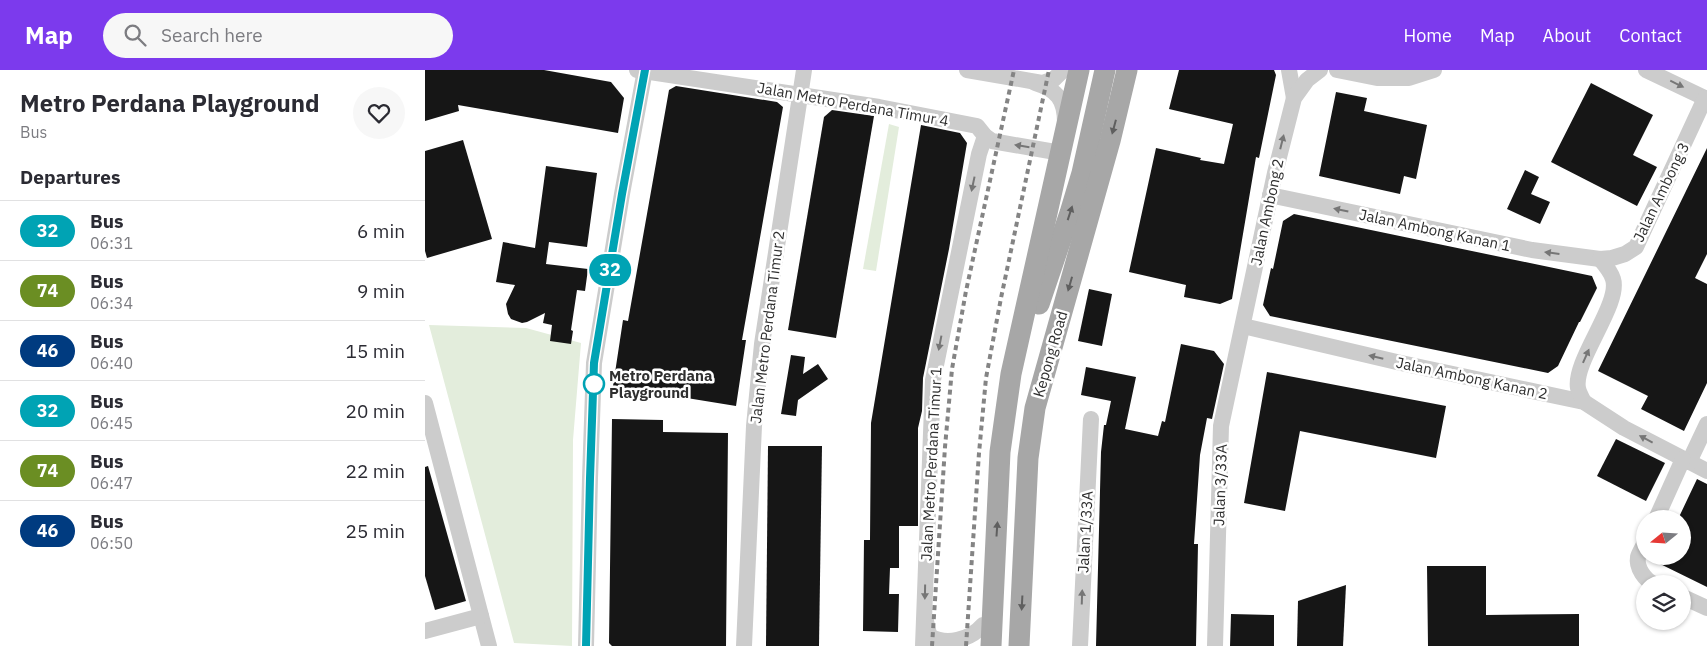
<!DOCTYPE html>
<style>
:root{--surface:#fff;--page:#f7f7f7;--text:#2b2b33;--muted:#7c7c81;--line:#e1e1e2;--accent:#7c3aed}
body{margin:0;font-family:"IBM Plex Sans",sans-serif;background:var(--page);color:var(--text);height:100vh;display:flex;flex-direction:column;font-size:19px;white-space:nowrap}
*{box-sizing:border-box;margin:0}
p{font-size:16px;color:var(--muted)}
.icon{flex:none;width:28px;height:28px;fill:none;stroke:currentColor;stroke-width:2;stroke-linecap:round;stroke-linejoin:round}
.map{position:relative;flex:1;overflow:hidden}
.drawer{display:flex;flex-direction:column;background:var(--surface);width:425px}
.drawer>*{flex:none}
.badge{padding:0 10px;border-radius:16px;font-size:18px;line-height:32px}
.needle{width:32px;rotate:252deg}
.controls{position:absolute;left:1211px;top:440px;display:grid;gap:10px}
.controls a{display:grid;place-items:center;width:55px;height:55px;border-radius:50%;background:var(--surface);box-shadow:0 1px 4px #0004;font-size:25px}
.map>.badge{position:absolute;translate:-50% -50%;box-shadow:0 0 0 2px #fff}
h2{padding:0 20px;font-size:19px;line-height:45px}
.round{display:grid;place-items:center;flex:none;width:52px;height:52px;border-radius:26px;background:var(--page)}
.head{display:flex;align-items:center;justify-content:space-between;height:85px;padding:0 20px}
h1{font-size:24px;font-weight:800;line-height:38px}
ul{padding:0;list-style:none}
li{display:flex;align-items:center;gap:15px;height:60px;padding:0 20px;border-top:1px solid var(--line)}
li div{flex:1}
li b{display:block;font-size:19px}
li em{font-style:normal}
li .badge{min-width:55px;font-weight:700;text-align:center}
header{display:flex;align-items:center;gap:30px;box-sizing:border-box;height:70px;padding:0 25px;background:var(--accent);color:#fff}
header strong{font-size:24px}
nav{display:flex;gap:28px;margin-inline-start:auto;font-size:18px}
.search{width:350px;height:45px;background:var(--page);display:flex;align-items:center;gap:12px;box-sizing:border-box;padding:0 18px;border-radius:28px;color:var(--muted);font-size:19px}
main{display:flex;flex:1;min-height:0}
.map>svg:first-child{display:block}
.green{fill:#e3eddc}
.building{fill:#161616}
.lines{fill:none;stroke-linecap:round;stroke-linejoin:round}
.minor{stroke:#ccc;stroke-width:16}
.major{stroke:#a7a7a7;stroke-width:21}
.rail{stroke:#848484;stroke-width:4;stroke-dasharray:5 4;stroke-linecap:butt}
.oneway{fill:#767676}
.oneway2{fill:#5f5f5f}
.line-casing{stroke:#fff;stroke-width:11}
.line{stroke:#00a3b4;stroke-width:8}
.stop-dot{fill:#fff;stroke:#00a3b4;stroke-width:2.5}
.labels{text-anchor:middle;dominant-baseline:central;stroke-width:5;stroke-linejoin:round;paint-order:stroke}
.street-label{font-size:15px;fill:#2f2f2f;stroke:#fff}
.stop-label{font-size:15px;font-weight:bold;fill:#2f2f2f;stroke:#fff;text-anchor:start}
</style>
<header>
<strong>Map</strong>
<div class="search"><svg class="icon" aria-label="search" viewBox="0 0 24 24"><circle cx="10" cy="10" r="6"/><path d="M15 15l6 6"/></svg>Search here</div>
<nav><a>Home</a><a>Map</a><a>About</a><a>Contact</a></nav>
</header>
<main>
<section class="drawer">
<div class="head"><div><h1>Metro Perdana Playground</h1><p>Bus</p></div><a class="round"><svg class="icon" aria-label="heart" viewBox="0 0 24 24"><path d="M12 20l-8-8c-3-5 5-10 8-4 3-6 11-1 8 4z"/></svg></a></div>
<h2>Departures</h2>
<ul>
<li><span class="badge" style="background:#00a3b4;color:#fff">32</span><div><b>Bus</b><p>06:31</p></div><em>6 min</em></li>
<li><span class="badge" style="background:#6b8e23;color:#fff">74</span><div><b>Bus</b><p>06:34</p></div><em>9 min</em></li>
<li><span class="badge" style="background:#003b80;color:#fff">46</span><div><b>Bus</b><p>06:40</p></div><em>15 min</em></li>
<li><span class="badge" style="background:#00a3b4;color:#fff">32</span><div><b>Bus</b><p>06:45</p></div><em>20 min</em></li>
<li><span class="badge" style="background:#6b8e23;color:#fff">74</span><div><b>Bus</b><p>06:47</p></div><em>22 min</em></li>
<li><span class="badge" style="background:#003b80;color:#fff">46</span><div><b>Bus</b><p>06:50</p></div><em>25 min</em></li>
</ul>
</section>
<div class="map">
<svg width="1282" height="576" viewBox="0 0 1282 576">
<rect width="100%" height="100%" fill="#fff"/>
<g class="green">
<path d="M464,54L474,57L451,201L438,199Z"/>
<path d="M4,255L101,258L156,273L148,370L147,576L89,573Z"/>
</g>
<g class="building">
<path d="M0,0H119L186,12L199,28L193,63L33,35L34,41L0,51Z"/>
<path d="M754,0H849L851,5L834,88L831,87L807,229L795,234L759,227L761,215L704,202L731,78L776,88L775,90L799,94L808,54L744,39Z"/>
<path d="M1166,13L1228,45L1208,85L1232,97L1212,136L1126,92Z"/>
<path d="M251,16L352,32L358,37L317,270H321L311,336L188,316L198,250L203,251L244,20Z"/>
<path d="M911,22L942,28L939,41L1002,55L991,109L979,106L975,124L894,106Z"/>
<path d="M407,40L449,46L411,268L363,260L399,47Z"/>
<path d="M496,55L535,63L542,73L524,179L498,308L497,341L493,358V456H474V498H465L464,524H474L473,562L438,561L439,470H445L446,353Z"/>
<path d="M38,70L67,169L2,188L0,181V81Z"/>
<path d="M1282,78V184L1270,208L1282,214V313L1259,361L1216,339L1223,326L1173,301Z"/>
<path d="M121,96L172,103L162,177L124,172L121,194L163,199L160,221L152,220L146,260L148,261L146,274L125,271L127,255L118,253L120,243L102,252L97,253L86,249L83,244L81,234L90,215L71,212L78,172L110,178Z"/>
<path d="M1100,100L1114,107L1106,124L1125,132L1115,154L1082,139Z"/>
<path d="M869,144L1167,206L1172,218L1155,252H1154L1133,296L1123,303L845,246L838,235L846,198L848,199L858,151Z"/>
<path d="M664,219L687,224L677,276L653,271Z"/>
<path d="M756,274L789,281L799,294L787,349L782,348L775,385L769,474H773L771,576H671L676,382L679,355H681L686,331L656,325L661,297L711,307L700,359L733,366L737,351L740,352Z"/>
<path d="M366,285L380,287L378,304L393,294L403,309L373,330L371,346L356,344Z"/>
<path d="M842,302L1021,336L1011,388L875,361L860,441L819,433Z"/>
<path d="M187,349L238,350V362L303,363L301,576H187L184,573Z"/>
<path d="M1191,369L1240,393L1221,431L1172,406Z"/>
<path d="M343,376H397L394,576H341Z"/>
<path d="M3,396L41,531L10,540L0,506V397Z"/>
<path d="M1272,409L1282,414V517L1223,488L1224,486H1258V448L1254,447Z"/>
<path d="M1002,496H1061V545L1154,544V576H1003Z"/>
<path d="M921,515L918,576H872L873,531Z"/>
<path d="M806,544L849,545V576H805Z"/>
</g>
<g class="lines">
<g class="minor">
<path d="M212,0L454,37L552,56L560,66L567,71L636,83"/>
<path d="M542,0L617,13L629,9L638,0"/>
<path d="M864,0L869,28"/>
<path d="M912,0L952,8H984L1009,0"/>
<path d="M1221,0L1282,29"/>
<path d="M610,13C632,20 640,29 640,53"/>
<path d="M845,125L1107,180L1175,189L1187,188L1200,184L1211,177L1280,28"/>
<path d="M818,256L976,293L1159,332L1199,358L1282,401"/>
<path d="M1159,332C1157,328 1154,323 1153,318C1148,291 1196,234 1188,209C1186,202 1180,195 1175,189"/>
<path d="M0,333L64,576"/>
<path d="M1264,392L1282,354"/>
<path d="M1231,449L1258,389"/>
<path d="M1220,472C1218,477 1214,483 1213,487C1211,498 1220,510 1229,514"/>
<path d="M1258,527L1282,538"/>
<path d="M501,551C502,555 503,562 505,566C521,576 545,570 558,555"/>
<path d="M0,561L56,546"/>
<path d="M161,576L165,408L169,293L197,124L220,0"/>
<path d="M319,576L329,356L337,274L379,0"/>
<path d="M498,576L508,310L554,84L560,66"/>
<path d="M655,576L666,349"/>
<path d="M790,576L796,356L850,103L869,28L882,10L895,0"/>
</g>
<g class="major">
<path d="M614,234L645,143L657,103L680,0"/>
<path d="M566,576L575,382L586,304L654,0"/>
<path d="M594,576L603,388L610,338L685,71L702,0"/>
</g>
<g class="rail">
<path d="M507,576L520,377L527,299L541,221L589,0"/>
<path d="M541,576L554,383L561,308L576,228L624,0"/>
</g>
</g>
<defs><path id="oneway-solid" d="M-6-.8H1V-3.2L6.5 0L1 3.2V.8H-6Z" transform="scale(1.25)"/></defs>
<g class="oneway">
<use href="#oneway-solid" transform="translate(1252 14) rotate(26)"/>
<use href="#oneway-solid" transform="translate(857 72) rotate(-76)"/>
<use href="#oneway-solid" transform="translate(597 76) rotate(-171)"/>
<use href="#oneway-solid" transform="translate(548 114) rotate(102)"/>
<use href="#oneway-solid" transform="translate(916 140) rotate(-168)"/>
<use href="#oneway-solid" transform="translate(1127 183) rotate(-173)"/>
<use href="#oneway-solid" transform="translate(515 273) rotate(101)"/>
<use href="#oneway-solid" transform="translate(1161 286) rotate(-66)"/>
<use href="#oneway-solid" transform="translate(951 287) rotate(-167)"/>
<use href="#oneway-solid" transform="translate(1221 369) rotate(-152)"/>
<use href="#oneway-solid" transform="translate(500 522) rotate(91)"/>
<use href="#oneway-solid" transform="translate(657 527) rotate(-88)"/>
</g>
<g class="oneway2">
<use href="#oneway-solid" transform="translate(689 57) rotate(105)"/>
<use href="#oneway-solid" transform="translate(645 143) rotate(-72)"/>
<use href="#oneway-solid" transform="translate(645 214) rotate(106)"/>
<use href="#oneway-solid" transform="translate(572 459) rotate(-86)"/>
<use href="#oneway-solid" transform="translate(597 533) rotate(93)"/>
</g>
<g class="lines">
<defs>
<path id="line" d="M161,576L165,408L169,293L197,124L220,0"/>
</defs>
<use href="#line" class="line-casing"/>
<use href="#line" class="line"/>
</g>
<circle class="stop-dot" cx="169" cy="314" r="10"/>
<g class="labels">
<g class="street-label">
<text transform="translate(428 34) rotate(10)">Jalan Metro Perdana Timur 4</text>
<text transform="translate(1236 122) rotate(-64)">Jalan Ambong 3</text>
<text transform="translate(842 142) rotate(-78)">Jalan Ambong 2</text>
<text transform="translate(1010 160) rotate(12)">Jalan Ambong Kanan 1</text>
<text transform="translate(342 257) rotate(-83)">Jalan Metro Perdana Timur 2</text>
<text transform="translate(625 284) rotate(-74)">Kepong Road</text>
<text transform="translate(1047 308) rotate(12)">Jalan Ambong Kanan 2</text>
<text transform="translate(506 394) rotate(-87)">Jalan Metro Perdana Timur 1</text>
<text transform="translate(795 415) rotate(-88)">Jalan 3/33A</text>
<text transform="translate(660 462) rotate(-87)">Jalan 1/33A</text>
</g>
<g class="stop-label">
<text x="184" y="305">Metro Perdana<tspan x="184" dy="17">Playground</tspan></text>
</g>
</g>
</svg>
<div class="controls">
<a><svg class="needle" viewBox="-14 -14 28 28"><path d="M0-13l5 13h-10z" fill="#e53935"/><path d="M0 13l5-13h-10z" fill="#7c7c81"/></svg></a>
<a><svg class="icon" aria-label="layers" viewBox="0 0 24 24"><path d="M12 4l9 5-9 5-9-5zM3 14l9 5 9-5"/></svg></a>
</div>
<b class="badge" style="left:185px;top:200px;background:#00a3b4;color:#fff">32</b>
</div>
</main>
